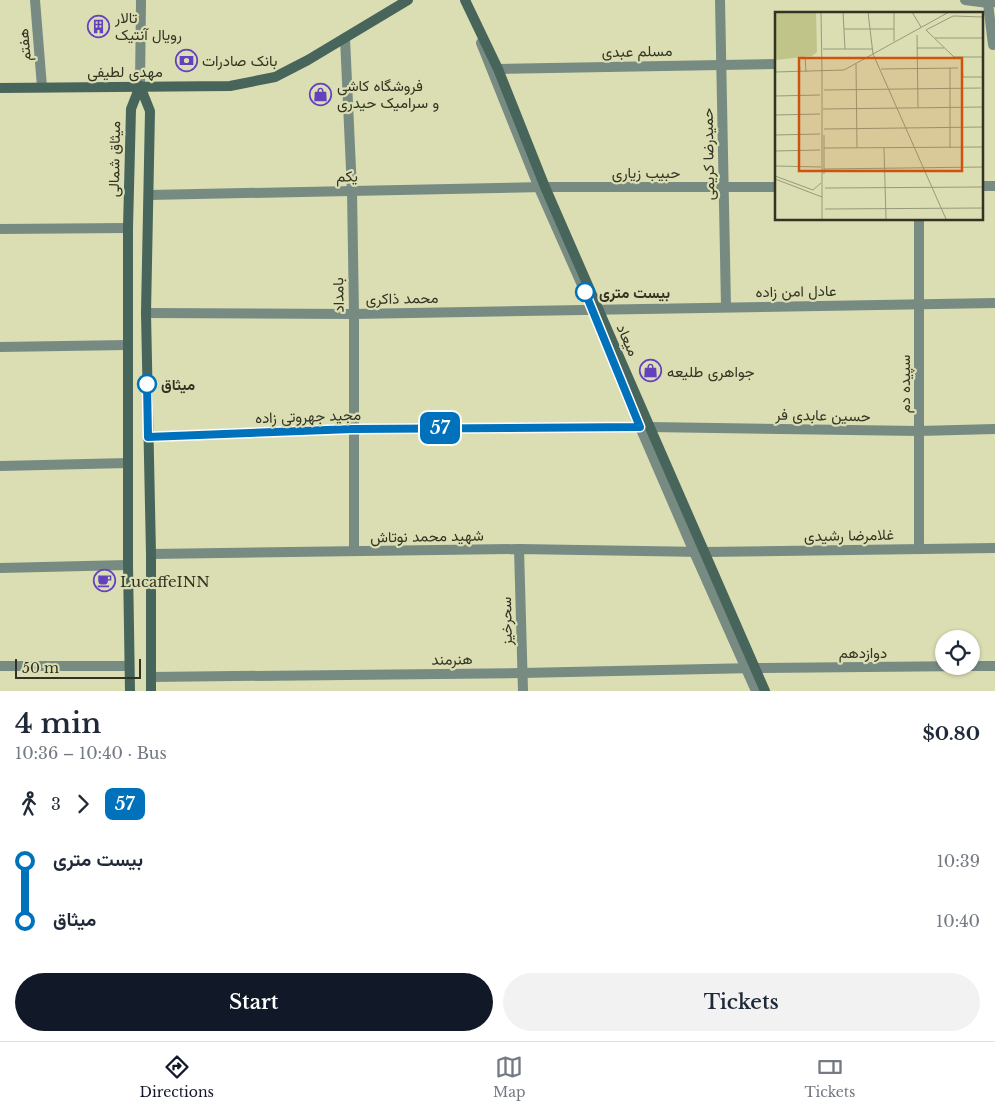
<!DOCTYPE html>
<meta charset="utf-8">
<style>
:root{--surface:#fff;--page:#f2f2f3;--text:#1f2937;--muted:#747a83;--line:#e0e1e3;--accent:#111827}
body{margin:0;font-family:"Libre Baskerville",Vazirmatn,serif;background:var(--page);color:var(--text);height:100vh;display:flex;flex-direction:column;font-size:19px;white-space:nowrap}
*{box-sizing:border-box;margin:0}
p{font-size:16px;color:var(--muted)}
.icon{flex:none;width:28px;height:28px;fill:none;stroke:currentColor;stroke-width:2;stroke-linecap:round;stroke-linejoin:round}
.map{position:relative;height:691px;overflow:hidden}
.drawer{display:flex;flex-direction:column;background:var(--surface);flex:1}
.drawer>*{flex:none}
.badge{padding:0 10px;border-radius:8px;font-size:18px;line-height:32px}
.fabs{position:absolute;left:935px;top:630px;display:grid;gap:10px}
.fabs a{display:grid;place-items:center;width:45px;height:45px;border-radius:50%;background:var(--surface);box-shadow:0 1px 4px #0004;font-size:25px}
.scale{position:absolute;left:15px;bottom:12px;width:126px;box-sizing:border-box;padding-left:5px;border:2px solid #323322;border-top:0;font-size:14px;line-height:18px;white-space:nowrap;color:#323322;-webkit-text-stroke:4px #dbdeb2;paint-order:stroke}
.map>.badge{position:absolute;translate:-50% -50%;box-shadow:0 0 0 2px #fff}
.legs{display:flex;align-items:center;gap:8px;height:55px;padding:0 15px;font-size:16px}
.legs p{margin-inline-start:auto}
.overview{display:flex;align-items:center;justify-content:space-between;height:85px;padding:0 15px}
h1{font-size:28px;font-weight:600;line-height:38px}
.cta{display:flex;gap:10px;margin-top:auto;padding:10px 15px}
.cta a{flex:1;height:58px;border-radius:30px;background:var(--accent);color:#fff;font-size:20px;font-weight:600;line-height:58px;text-align:center}
.cta a+a{background:var(--page);color:var(--text)}
ul{padding:0 15px;list-style:none}
li{display:flex;align-items:center;gap:18px;height:60px;font-size:19px}
li i{display:grid;place-items:center;width:8px;height:100%;margin:0 6px;background:currentColor}
li i::after{content:'';width:12px;height:12px;margin:-6px;border:4px solid;border-radius:50%;background:var(--surface)}
li p{margin-inline-start:auto}
li:first-child i{background:linear-gradient(#0000 50%,currentColor 0)}
li:last-child i{background:linear-gradient(currentColor 50%,#0000 0)}
.menu{display:flex;justify-content:space-around;align-items:center;height:70px;border-top:1px solid var(--line);background:var(--surface);font-size:14px;color:var(--muted)}
.menu a{display:grid;justify-items:center;gap:2px}
.menu .current{color:var(--accent)}
.map>svg:first-child{display:block}
.lines{fill:none;stroke-linecap:round;stroke-linejoin:round}
.service{stroke:#778b83;stroke-width:10}
.minor{stroke:#778b83;stroke-width:10}
.secondary{stroke:#47655b;stroke-width:10}
.line-1-casing{stroke:#fff;stroke-width:11}
.line-1{stroke:#0072bc;stroke-width:8}
.stop-1-dot{fill:#fff;stroke:#0072bc;stroke-width:2.5}
.labels{text-anchor:middle;dominant-baseline:central;stroke-width:4.5;stroke-linejoin:round;paint-order:stroke}
.poi-label{font-size:15px;fill:#323322;stroke:#dbdeb2;text-anchor:start}
.street-label{font-size:15px;fill:#323322;stroke:#dbdeb2}
.stop-label{font-size:15px;font-weight:bold;fill:#323322;stroke:#dbdeb2;text-anchor:start}
.inset-road{fill:none;stroke:#979a78;stroke-width:1}
.view{fill:#cd530f;fill-opacity:0.15;stroke:#cd530f;stroke-width:2.5}
.inset-edge{fill:none;stroke:#323322;stroke-width:2.5}
</style>
<div class="map">
<svg width="995" height="691" viewBox="0 0 995 691">
<rect width="100%" height="100%" fill="#dbdeb2"/>
<g class="lines">
<path class="service" d="M481,43L539,188L593,310L640,427L694,552L756,691"/>
<g class="minor">
<path d="M35,0L42,87"/>
<path d="M720,0L726,307"/>
<path d="M965,0L988,3L995,2"/>
<path d="M988,3L993,45"/>
<path d="M345,38L352,191L354,314V551"/>
<path d="M498,69L776,64"/>
<path d="M140,86L141,0"/>
<path d="M981,186H995"/>
<path d="M149,195L545,187H776"/>
<path d="M919,219V549"/>
<path d="M0,229L128,228"/>
<path d="M146,313L354,314L995,303"/>
<path d="M0,347L127,345"/>
<path d="M148,437L353,429L649,427L919,431L995,429"/>
<path d="M0,466L128,463"/>
<path d="M519,549L523,691"/>
<path d="M151,554L519,549L704,552L995,548"/>
<path d="M0,568L128,565"/>
<path d="M0,666H129"/>
<path d="M971,666H995"/>
<path d="M151,677L522,673L755,668L971,666"/>
</g>
<g class="secondary">
<path d="M465,0L498,69L545,187L765,691"/>
<path d="M140,86L150,111L146,313L151,554V691"/>
<path d="M0,88L230,86L275,77L308,60L408,0"/>
<path d="M130,691L128,565V228L131,109L140,86"/>
</g>
</g>
<g class="lines">
<defs>
<path id="line-1" d="M147,384L148,437L353,429L640,427L585,292"/>
</defs>
<use href="#line-1" class="line-1-casing"/>
<use href="#line-1" class="line-1"/>
</g>
<defs>
<symbol id="building-ring" viewBox="-11 -11 22 22"><circle r="9.5" fill="#dbdeb2" stroke="#6442bb" stroke-width="1.5"/><path d="M-4-6H4V6H1V3H-1V6H-4ZM-2.5-4.3h1.7v1.8h-1.7ZM.8-4.3h1.7v1.8H.8ZM-2.5-1h1.7V.8h-1.7ZM.8-1h1.7V.8H.8Z" fill="#6442bb"/></symbol>
<symbol id="bank-ring" viewBox="-11 -11 22 22"><circle r="9.5" fill="#dbdeb2" stroke="#6442bb" stroke-width="1.5"/><path d="M-6-4H6V4H-6ZM0-2.3a2.3 2.3 0 1 0 0 4.6a2.3 2.3 0 1 0 0-4.6Z" fill="#6442bb"/></symbol>
<symbol id="shop-ring" viewBox="-11 -11 22 22"><circle r="9.5" fill="#dbdeb2" stroke="#6442bb" stroke-width="1.5"/><path d="M-5-2.5h2.3a2.7 3.5 0 0 1 5.4 0H5L5.5 6h-11ZM-1.5-2.5h3a1.5 2.3 0 0 0-3 0Z" fill="#6442bb"/></symbol>
<symbol id="cafe-ring" viewBox="-11 -11 22 22"><circle r="9.5" fill="#dbdeb2" stroke="#6442bb" stroke-width="1.5"/><path d="M-5.5-4.5H6V0H3Q3 3.5 0 3.5H-2.5Q-5.5 3.5-5.5 0ZM3-3.2v2h1.7v-2ZM-6 4.5H4V6H-6Z" fill="#6442bb"/></symbol>
</defs>
<g fill-rule="evenodd">
<use href="#building-ring" x="86" y="14" width="25" height="25"/>
<use href="#bank-ring" x="174" y="48" width="25" height="25"/>
<use href="#shop-ring" x="308" y="82" width="25" height="25"/>
<use href="#shop-ring" x="638" y="358" width="25" height="25"/>
<use href="#cafe-ring" x="92" y="568" width="25" height="25"/>
</g>
<g class="stop-1-dot">
<circle cx="585" cy="292" r="9"/>
<circle cx="147" cy="384" r="9"/>
</g>
<g class="labels">
<g class="poi-label">
<text x="115" y="17">تالار<tspan x="115" dy="17">رویال آنتیک</tspan></text>
<text x="202" y="60">بانک صادرات</text>
<text x="337" y="85">فروشگاه کاشی<tspan x="337" dy="17">و سرامیک حیدری</tspan></text>
<text x="667" y="371">جواهری طلیعه</text>
<text x="120" y="581">LucaffeINN</text>
</g>
<g class="street-label">
<text transform="translate(24 45) rotate(-95)">هفتم</text>
<text transform="translate(637 51) rotate(-1)">مسلم عبدی</text>
<text x="125" y="71">مهدی لطیفی</text>
<text transform="translate(708 154) rotate(-91)">حمیدرضا کریمی</text>
<text transform="translate(114 159) rotate(-89)">میثاق شمالی</text>
<text x="646" y="172">حبیب زیاری</text>
<text transform="translate(347 176) rotate(-1)">یکم</text>
<text transform="translate(796 291) rotate(-1)">عادل امن زاده</text>
<text transform="translate(338 295) rotate(-91)">بامداد</text>
<text transform="translate(402 298) rotate(-1)">محمد ذاکری</text>
<text transform="translate(628 340) rotate(66)">میعاد</text>
<text transform="translate(904 384) rotate(-90)">سپیده دم</text>
<text transform="translate(823 415) rotate(1)">حسین عابدی‌ فر</text>
<text transform="translate(308 416) rotate(-2)">مجید جهروتی زاده</text>
<text transform="translate(849 535) rotate(-1)">غلامرضا رشیدی</text>
<text transform="translate(427 536) rotate(-1)">شهید محمد نوتاش</text>
<text transform="translate(506 621) rotate(-91)">سحرخیز</text>
<text x="863" y="652">دوازدهم</text>
<text transform="translate(452 659) rotate(-1)">هنرمند</text>
</g>
<g class="stop-label">
<text x="599" y="292">بیست متری</text>
<text x="161" y="384">میثاق</text>
</g>
</g>
<g transform="translate(775 12)">
<rect width="208" height="208" fill="#dbdeb2"/>
<path d="M0,0H41L42,40L37,44L0,48Z" fill="#c1c488"/>
<path class="inset-road" d="M46,0L47,60M68,0L70,37M93,0L98,42L171,207M137,0L146,15M208,5L178,4L151,18L179,45H208M69,17H119M142,23L143,96M160,26H208M119,29V0M142,36H169M48,37H98M24,45L25,60M30,45L31,60M81,52L82,136M175,56V136M187,56L188,65H208M106,57L183,56M0,60L69,58L174,0M49,78L206,76M0,84L45,83M48,97L208,95M0,103L45,102M49,117L208,115M0,123L45,122M49,123V162M49,136L208,135M109,136L111,207M0,139L45,138M0,154L46,155M49,157L208,155M0,164L38,178L46,171M0,167L47,185M50,176L208,175M50,197L208,196M47,207V60"/>
<path class="view" d="M24,46H187V159H24Z"/>
<rect width="208" height="208" class="inset-edge"/>
</g>
</svg>
<div class="fabs">
<a><svg class="icon" aria-label="locate" viewBox="0 0 24 24"><circle cx="12" cy="12" r="6"/><path d="M12 2v4M12 18v4M2 12h4M18 12h4"/></svg></a>
</div>
<div class="scale">50 m</div>
<b class="badge" style="left:440px;top:428px;background:#0072bc;color:#fff">57</b>
</div>
<section class="drawer">
<div class="overview"><div><h1>4 min</h1><p>10:36 – 10:40 · Bus</p></div><b>$0.80</b></div>
<div class="legs"><svg class="icon" aria-label="walk" viewBox="0 0 24 24"><circle cx="13" cy="4" r="2"/><path d="M13 8l-2 6 4 7M11 14l-3 7M7 12l3-4h3l4 4"/></svg>3<svg class="icon" aria-label="forward" viewBox="0 0 24 24"><path d="M9 5l7 7-7 7"/></svg><b class="badge" style="background:#0072bc;color:#fff">57</b></div>
<ul>
<li><i style="color:#0072bc"></i><b>بیست متری</b><p>10:39</p></li>
<li><i style="color:#0072bc"></i><b>میثاق</b><p>10:40</p></li>
</ul>
<div class="cta"><a>Start</a><a>Tickets</a></div>
</section>
<nav class="menu">
<a class="current"><svg class="icon" aria-label="directions" viewBox="0 0 24 24"><path d="M12 3l9 9-9 9-9-9zM9 14v-3h6M13 9l2 2-2 2"/></svg>Directions</a>
<a><svg class="icon" aria-label="map" viewBox="0 0 24 24"><path d="M3 6l6-2 6 2 6-2v14l-6 2-6-2-6 2zM9 4v14M15 6v14"/></svg>Map</a>
<a><svg class="icon" aria-label="tickets" viewBox="0 0 24 24"><path d="M3 7h18v10H3zM15 7v10"/></svg>Tickets</a>
</nav>
